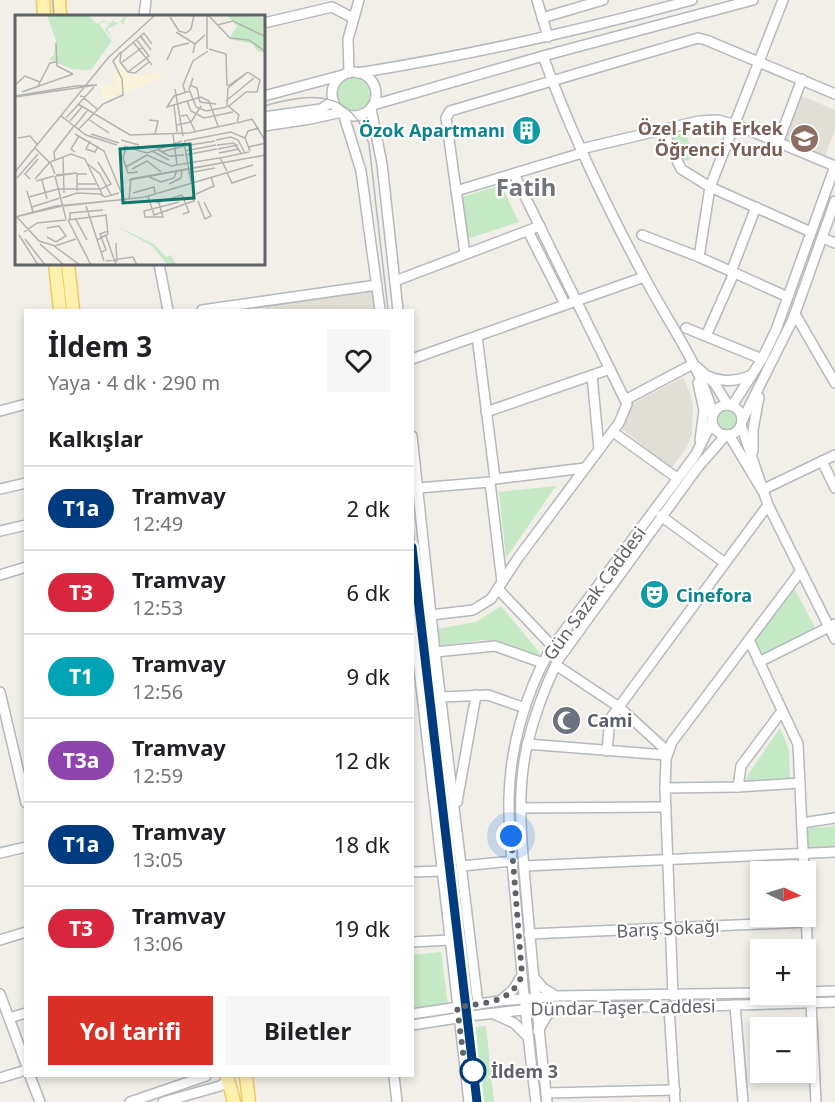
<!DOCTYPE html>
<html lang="tr">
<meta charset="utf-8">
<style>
:root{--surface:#fff;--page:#f6f6f6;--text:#202124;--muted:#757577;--line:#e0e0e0;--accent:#d93025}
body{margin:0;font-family:"Noto Sans",sans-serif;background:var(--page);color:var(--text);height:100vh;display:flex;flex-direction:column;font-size:22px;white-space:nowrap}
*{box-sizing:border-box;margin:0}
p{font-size:20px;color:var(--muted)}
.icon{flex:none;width:33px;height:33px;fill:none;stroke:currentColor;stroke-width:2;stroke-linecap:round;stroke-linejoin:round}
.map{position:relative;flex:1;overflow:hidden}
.details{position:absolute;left:24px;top:309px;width:390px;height:768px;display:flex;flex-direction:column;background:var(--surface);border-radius:0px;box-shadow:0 3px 9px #0003}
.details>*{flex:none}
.badge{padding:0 12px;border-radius:20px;font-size:21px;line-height:39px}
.needle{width:39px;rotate:94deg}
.tools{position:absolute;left:750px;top:861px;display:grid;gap:12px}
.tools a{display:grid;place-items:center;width:66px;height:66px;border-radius:0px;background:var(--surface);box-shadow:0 3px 9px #0003;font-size:30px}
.you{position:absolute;width:30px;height:30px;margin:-15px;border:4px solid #fff;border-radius:50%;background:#1a73e8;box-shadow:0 0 0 9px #1a73e833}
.map>.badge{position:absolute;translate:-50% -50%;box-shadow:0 0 0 3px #fff}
h2{padding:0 24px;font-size:22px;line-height:54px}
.round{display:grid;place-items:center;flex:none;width:63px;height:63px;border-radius:0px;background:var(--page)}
.overview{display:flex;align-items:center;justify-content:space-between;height:102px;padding:0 24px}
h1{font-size:28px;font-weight:700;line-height:45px}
.cta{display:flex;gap:12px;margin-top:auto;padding:12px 24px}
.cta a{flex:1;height:69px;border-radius:0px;background:var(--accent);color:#fff;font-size:24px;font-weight:700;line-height:69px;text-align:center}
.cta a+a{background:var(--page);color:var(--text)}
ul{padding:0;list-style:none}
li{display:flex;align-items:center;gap:18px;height:84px;padding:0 24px;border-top:2px solid var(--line)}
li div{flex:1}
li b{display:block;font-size:22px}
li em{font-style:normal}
li .badge{min-width:66px;font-weight:700;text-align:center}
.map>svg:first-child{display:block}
.education{fill:#e1ded6}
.green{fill:#c5e8c5}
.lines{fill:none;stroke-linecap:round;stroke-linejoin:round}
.minor-casing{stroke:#b5b8bc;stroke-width:12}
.major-casing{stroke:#f2c960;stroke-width:15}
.minor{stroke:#fff;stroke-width:9}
.major{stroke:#fff2af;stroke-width:12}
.tram{stroke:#b6b7b8;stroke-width:1.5}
.line-casing{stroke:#fff;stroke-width:14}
.line{stroke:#003b80;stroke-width:9}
.walk{stroke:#5f6368;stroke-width:6;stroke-dasharray:0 10.8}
.stop-dot{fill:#fff;stroke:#003b80;stroke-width:3}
.labels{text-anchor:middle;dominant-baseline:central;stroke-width:4.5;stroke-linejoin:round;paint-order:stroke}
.education-label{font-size:18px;font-weight:bold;fill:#785e54;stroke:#fff;text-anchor:end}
.culture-label{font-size:18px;font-weight:bold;fill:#0d838f;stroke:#fff;text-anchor:end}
.street-label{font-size:18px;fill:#5f6368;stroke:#fff}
.worship-label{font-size:18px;font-weight:bold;fill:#5b616d;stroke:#fff;text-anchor:start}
.stop-label{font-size:18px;font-weight:bold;fill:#5f6368;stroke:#fff;text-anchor:start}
.district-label{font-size:24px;font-weight:bold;fill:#70757a;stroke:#fff}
.inset-road{fill:none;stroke:#b3b3b1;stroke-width:1.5}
.view{fill:#0f766e;fill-opacity:0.15;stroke:#0f766e;stroke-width:3}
.inset-edge{fill:none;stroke:#5f6368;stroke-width:3}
</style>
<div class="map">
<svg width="835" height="1102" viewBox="0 0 835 1102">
<rect width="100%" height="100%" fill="#f1efe8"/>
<g class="education">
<path d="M793,92L835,110V129L821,167L773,146Z"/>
<path d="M377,285L380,310H264H266L264,301Z"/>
<path d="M683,377L689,391L693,405L692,434L687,447L671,469L620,427L630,405Z"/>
</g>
<g class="green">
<circle cx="354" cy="94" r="16"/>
<path d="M685,132L695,157L678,164L667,139Z"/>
<path d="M501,185L519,222L467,239L462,197Z"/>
<circle cx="727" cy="420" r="9"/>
<path d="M556,486L506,558L499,492Z"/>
<path d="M790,590H795L816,629L759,658L751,642Z"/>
<path d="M501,606L540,653L538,657L503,642L483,640L439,646L437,629L476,622Z"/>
<path d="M780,728L789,750L790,781L745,786L747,776Z"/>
<path d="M835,826V851L803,853L802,829Z"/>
<path d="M441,952L448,1006L413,1011L412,955Z"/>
<path d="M486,1026L494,1102H484L475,1027Z"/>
</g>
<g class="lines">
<defs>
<g id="minor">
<path d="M537,0L548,37"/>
<path d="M144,16L146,0"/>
<path d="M542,18L603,0"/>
<path d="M264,23L332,7L353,18"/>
<path d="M543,56C571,133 607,208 646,280C669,324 701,366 713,415"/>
<circle cx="354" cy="94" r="22"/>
<path d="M349,73L348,39L359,0"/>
<path d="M358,73C471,55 582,30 692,0"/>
<path d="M264,96L343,75"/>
<path d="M373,105L543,56L753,0"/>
<path d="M371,109L382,164L398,310"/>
<path d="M343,113L361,171L380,310"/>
<path d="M264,117L321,109L333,101"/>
<path d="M264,126L310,119L342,112"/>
<path d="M663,130L681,169L710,187L811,232"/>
<path d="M778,143L802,79"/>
<path d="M581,149L699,121L717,120L734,124L835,166"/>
<path d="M456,191L582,153"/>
<path d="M528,231L565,304"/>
<path d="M642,235L699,257L788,297"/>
<path d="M822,238L835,243"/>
<path d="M465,254L446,118L450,111L698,38L706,40L835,94"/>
<path d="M699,257L710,187L783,0"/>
<path d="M159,264L168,310"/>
<path d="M731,272L756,207"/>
<path d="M395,281L540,226"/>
<path d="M202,310L377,285"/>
<path d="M795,314L835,383"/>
<path d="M686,328L762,359"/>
<path d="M477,336L495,479L585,468"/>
<path d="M706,336L734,273"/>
<path d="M412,359L644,277"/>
<path d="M697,367L715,384L728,405"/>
<path d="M592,376L599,449"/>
<path d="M708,376C723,383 738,381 752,375"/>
<path d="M698,383L704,410L700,440"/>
<path d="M625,400L693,364"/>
<circle cx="727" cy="420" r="15"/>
<path d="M732,406L762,359L776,330L835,166"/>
<path d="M0,411L26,404"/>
<path d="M486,412L610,369"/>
<path d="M742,421L793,319L835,201"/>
<path d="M741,425L768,505L835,639"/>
<path d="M613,432L677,478"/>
<path d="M729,435L762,490L835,455"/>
<path d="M412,436L435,652L478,1004"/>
<path d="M753,451V430L759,397"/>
<path d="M822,461L835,488"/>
<path d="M418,488L490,482L502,582"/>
<path d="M0,489L26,483"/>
<path d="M661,516L725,563"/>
<path d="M0,531L26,525"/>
<path d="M0,575L26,567"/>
<path d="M498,589L553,647"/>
<path d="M412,608L469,1102"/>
<path d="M431,615L473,610L491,599L518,558L619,423L627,404L514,174"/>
<path d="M749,640L798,744L804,872"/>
<path d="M435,652L495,646L543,663"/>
<path d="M759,662L835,624"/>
<path d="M556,665L619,707L667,751"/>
<path d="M0,692L26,803"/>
<path d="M441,697L488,695L525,708"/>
<path d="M527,744L666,755"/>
<path d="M607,751L610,719L768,505"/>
<path d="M738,787L741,766L782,711"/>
<path d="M665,788L738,787L800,783"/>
<path d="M457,802L476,695"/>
<path d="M521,808L666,807"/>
<path d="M802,823L835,818"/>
<path d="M0,853L26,847"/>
<path d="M462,866L513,861"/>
<path d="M524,866L835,852"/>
<path d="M412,872L442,871"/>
<path d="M806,909L809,992"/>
<path d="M529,934L806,922"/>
<path d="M0,940L26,932"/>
<path d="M412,942L450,940"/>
<path d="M534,977L543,988L556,996"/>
<path d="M806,992L835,991"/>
<path d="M0,994L26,1064"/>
<path d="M673,996L665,788L666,759L672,742L800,572"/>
<path d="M501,1000L513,990L521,977"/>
<path d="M811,1003L816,1102"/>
<path d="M735,1005L743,1102"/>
<path d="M669,1007L675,1102"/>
<path d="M412,1014L499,1001L556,996L760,993"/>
<path d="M494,1014L514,1023L527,1036"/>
<path d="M9,1018L26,1013"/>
<path d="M412,1025L470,1016L557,1006L669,1007L835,1002"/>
<path d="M538,1031L546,1017L556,1006"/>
<path d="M30,1076L40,1102"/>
<path d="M394,1076L397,1102"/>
<path d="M0,1078L26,1070"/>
<path d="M546,1093L675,1090"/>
<path d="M130,1102L206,1076"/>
<path d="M163,1102L220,1086L228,1080"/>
<path d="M536,1102C528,1040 522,978 517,916C514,877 508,837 509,798C510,748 525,694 550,650L696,454L712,422"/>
<path d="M547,1102C539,1032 532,962 526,892C522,844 516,794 527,746C534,716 545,687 558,660L698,467L726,435"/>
</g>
<g id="major">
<path d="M43,0L44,16"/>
<path d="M59,0L60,16"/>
<path d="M55,264L60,310"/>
<path d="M68,264L73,310"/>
<path d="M227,1076L234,1102"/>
<path d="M246,1076L249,1102"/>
</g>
</defs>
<use href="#minor" class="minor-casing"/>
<use href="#major" class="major-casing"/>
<use href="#minor" class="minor"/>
<use href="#major" class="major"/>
<g class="tram">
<path d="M53,0L54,16"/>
<path d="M264,106C311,93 351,88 369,144L388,310"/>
<path d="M412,520L480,1102"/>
</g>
</g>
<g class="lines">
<defs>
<path id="line" d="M412,547L477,1102"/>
</defs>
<use href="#line" class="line-casing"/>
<use href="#line" class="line"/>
<path class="walk" d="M473,1071L464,1060L457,1007C484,1003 511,1004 522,975L511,836"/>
</g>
<defs>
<symbol id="building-disc" viewBox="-11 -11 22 22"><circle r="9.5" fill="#0f9aa8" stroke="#fff"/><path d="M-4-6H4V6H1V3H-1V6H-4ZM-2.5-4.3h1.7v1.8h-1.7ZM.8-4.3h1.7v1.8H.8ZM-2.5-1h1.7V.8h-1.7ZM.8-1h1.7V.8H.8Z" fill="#fff"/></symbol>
<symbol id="school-disc" viewBox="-11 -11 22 22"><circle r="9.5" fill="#8d6e63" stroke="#fff"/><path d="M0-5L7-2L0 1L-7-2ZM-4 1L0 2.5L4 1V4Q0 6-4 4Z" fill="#fff"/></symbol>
<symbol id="theatre-disc" viewBox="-11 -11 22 22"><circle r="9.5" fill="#0f9aa8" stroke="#fff"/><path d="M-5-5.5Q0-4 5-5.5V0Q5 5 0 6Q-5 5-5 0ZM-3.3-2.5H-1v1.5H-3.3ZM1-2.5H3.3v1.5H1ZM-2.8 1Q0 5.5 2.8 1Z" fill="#fff"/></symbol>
<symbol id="mosque-disc" viewBox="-11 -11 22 22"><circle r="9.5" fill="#6b7280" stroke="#fff"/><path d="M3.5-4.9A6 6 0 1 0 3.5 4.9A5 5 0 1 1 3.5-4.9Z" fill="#fff"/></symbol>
</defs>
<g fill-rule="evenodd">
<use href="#building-disc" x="510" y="114" width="33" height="33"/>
<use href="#school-disc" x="788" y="122" width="33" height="33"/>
<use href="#theatre-disc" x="638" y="578" width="33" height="33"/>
<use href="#mosque-disc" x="550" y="704" width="33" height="33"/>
</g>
<circle class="stop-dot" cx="473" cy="1071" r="12"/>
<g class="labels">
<g class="education-label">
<text x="783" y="128">Özel Fatih Erkek<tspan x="783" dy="21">Öğrenci Yurdu</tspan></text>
</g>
<g class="culture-label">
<text x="505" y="130">Özok Apartmanı</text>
<text x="676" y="595" text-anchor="start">Cinefora</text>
</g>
<g class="street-label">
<text transform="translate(594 593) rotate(-54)">Gün Sazak Caddesi</text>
<text transform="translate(668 928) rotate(-3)">Barış Sokağı</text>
<text transform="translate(623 1007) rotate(-1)">Dündar Taşer Caddesi</text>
</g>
<g class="worship-label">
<text x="587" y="720">Cami</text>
</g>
<g class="stop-label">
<text x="491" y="1071">İldem 3</text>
</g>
<g class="district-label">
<text x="526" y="186">Fatih</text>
</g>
</g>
<g transform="translate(15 15)">
<rect width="250" height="250" fill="#f1efe8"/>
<path d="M32,0H73L82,9L90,5L92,9L101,4L98,6L103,8L112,0L108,10L106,7L92,14L99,25L90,14L98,6L92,10L90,6L84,9L97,26L76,55L56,54L34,44L39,40L41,26ZM212,0L250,3V38L242,36L238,29L214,24L222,11ZM103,212L139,229L151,242L156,240L161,250H153L137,231Z" fill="#c5e8c5"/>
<path d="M101,43L115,62L143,57L149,63L88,85L86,69L99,72L98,56L104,59Z" fill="#fbf3d9"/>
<path class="inset-road" d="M193,0L215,23L234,25L251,37M155,2L164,16L171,18L176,14L179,0M202,10L218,6L249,21M161,17L180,29M125,21L136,35L125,20M118,27L137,50M41,28L42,51L58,59M192,34V0M194,34L211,39L212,71M178,38L180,29L190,20M152,45L158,32L174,28M134,47L120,58L113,57L105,47L106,38L129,18L137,29M106,48L128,32M113,57L134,41L121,24M178,63L174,74L181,92L191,96L212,92M0,70L10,61L25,67M175,70L182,73L185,87L201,89M23,71L35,48L41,47M213,71L233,57L213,73M213,73L212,90L224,100L222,107M160,74L168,121M175,76L159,81L152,92L186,82L194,86L203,111M7,77L58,59M170,77L168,70L178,46L193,36M0,81L60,71L82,70L0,82M65,81L70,82L79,72M172,86L176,96L189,103L218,97M211,86L239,63M63,89L115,120L174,118L221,108M159,90L162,117M213,92L231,77H242L245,65L233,57M46,101L71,120L102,130M166,101L172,100L180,116M51,103L69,83L82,94M73,104L94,118M134,105L143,106L140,119M55,106L67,92M222,108L237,104L251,127M161,110L176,107L186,91M60,111L72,96M63,115L88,89L108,80L107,64L98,46L106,37M60,119L89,136L109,184M76,119L104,128M158,119L162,150M3,123L15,121L22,129M230,123L233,116L244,113M106,125L124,130M201,125L216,122L223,125L230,138M75,126L71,134L80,137L83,131M169,126L216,117L230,123L235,136M169,127L176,167M202,130L219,128L226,138M109,131L132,138M169,131L200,126M111,132L108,143L113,158L123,157M233,132L251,128M20,133L36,149L40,159M142,134L154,141L169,140M203,134L223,130M137,136L154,145M170,136L201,130M60,137L56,134L64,121M146,137L169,131M132,138L167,126M204,138L224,134M132,140L156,151L204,143M170,140L202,134M48,142L49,178M40,146L39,137L59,111M35,147L56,139L70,144L88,181M73,149L85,159L96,180M111,152L132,140M117,154L132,146L146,157M212,156L205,143L234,137M0,157L93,43L140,0M173,158L200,153M212,158L217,168L241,160M41,160L62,158L41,161M40,161L51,204M134,162L146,167L159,163L162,155M2,163L23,139M15,164L10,159L23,144M20,164L34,148M27,165L32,184M114,165L251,140M21,166L39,161M62,169H81M154,169L166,163L167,155M44,174H86L96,169L83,147M12,176L18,197M62,176V159H72M118,178L139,172L140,178M181,179L199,171L196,162M167,180L174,197L168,199M133,181L139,200L179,186L177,181M14,182L43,174M47,183L62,178L85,179L90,182L104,178M183,186L190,204L196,201L189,187M144,187L145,192L148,202H130L129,196L145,192L164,187M141,188L167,180M49,191L130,182L238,150M71,191L89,246M17,192L45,183M0,202L47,191M0,202L41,191L114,184L116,164L251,140M2,202L24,226L40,231L61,224M60,203L72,225M55,204V198L88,195M53,205L92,200M53,205L76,250M9,217L22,208L51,205M4,220L23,250M91,221L101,250M32,222L41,227L51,221L44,211L32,213M10,224L30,250M82,225L93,219L91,200M101,228L102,247M25,229L49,250M39,231L65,250M87,237L91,235L85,219L93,216M91,246L118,242L122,250"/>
<path class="view" d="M175,129L179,183L108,188L105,134Z"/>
<rect width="250" height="250" class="inset-edge"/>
</g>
</svg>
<div class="tools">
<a><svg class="needle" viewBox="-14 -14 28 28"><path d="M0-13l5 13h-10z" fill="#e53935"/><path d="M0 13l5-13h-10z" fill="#757577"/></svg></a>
<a>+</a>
<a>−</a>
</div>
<div class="you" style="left:511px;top:836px"></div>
<section class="details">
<div class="overview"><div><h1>İldem 3</h1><p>Yaya · 4 dk · 290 m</p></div><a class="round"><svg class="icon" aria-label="heart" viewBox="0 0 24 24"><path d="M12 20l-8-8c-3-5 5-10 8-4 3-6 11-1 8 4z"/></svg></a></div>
<h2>Kalkışlar</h2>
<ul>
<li><span class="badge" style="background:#003b80;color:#fff">T1a</span><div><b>Tramvay</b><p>12:49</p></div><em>2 dk</em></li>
<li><span class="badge" style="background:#d7263d;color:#fff">T3</span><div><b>Tramvay</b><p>12:53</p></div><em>6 dk</em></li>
<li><span class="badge" style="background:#00a3b4;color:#fff">T1</span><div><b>Tramvay</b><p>12:56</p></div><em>9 dk</em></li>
<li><span class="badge" style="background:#8e44ad;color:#fff">T3a</span><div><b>Tramvay</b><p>12:59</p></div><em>12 dk</em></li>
<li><span class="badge" style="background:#003b80;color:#fff">T1a</span><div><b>Tramvay</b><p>13:05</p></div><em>18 dk</em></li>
<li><span class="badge" style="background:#d7263d;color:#fff">T3</span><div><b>Tramvay</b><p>13:06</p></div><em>19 dk</em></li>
</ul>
<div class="cta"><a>Yol tarifi</a><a>Biletler</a></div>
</section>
</div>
